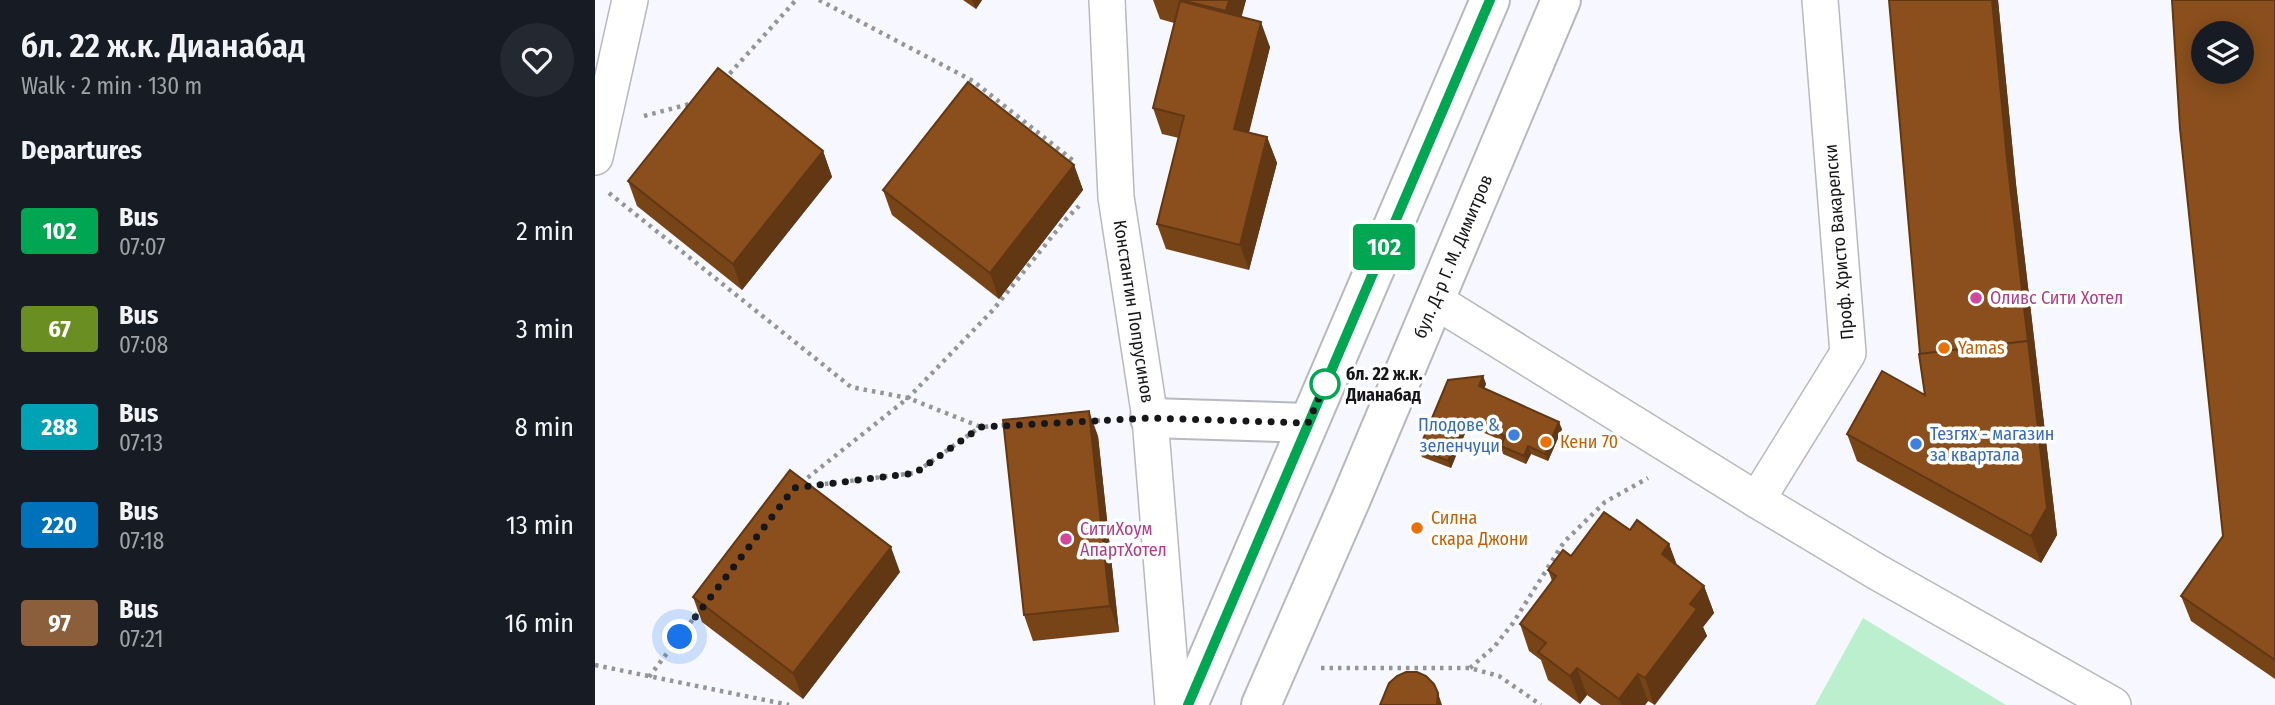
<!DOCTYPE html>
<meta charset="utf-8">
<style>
:root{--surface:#171b24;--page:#242831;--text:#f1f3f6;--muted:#9ea1a6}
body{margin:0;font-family:"Fira Sans Condensed",sans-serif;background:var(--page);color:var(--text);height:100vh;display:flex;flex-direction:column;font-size:26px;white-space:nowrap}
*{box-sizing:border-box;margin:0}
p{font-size:23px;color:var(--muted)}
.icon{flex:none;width:38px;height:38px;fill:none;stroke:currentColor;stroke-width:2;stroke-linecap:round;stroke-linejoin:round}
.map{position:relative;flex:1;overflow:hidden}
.sheet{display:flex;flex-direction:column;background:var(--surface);width:595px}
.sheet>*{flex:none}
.badge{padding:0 14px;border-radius:5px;font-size:24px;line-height:46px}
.tools{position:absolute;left:1596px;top:21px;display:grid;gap:14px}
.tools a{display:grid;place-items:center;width:63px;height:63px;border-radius:50%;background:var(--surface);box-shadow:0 4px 18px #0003;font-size:35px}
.you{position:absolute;width:35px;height:35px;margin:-18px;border:5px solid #fff;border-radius:50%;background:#1a73e8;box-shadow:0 0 0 10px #1a73e833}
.map>.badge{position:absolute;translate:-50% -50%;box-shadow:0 0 0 4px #fff}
h2{padding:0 21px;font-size:26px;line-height:63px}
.round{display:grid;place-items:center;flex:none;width:74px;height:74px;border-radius:37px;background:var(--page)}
.headline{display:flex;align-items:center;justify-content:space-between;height:119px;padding:0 21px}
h1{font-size:33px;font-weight:600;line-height:52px}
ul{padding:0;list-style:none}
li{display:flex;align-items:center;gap:21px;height:98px;padding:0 21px}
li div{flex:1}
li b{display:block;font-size:26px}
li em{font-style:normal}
li .badge{min-width:77px;font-weight:700;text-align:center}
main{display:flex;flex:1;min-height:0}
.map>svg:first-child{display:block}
.green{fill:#bcefce}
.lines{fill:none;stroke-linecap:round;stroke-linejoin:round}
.minor-casing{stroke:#b7b9bf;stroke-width:38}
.primary-casing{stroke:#b7b9bf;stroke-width:42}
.path{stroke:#94959a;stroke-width:4.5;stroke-dasharray:3.5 5;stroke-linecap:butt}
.minor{stroke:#fff;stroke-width:35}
.primary{stroke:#fff;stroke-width:38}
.wall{fill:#774418}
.shaded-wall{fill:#613714}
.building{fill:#8a4f1c;stroke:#613714;stroke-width:2;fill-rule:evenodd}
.line-casing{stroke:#fff;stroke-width:16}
.line{stroke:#00a651;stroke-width:10}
.walk{stroke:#17171a;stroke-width:7;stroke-dasharray:0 12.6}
.hotel-dot{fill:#d1479c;stroke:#fff;stroke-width:2.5}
.food-dot{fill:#e8710a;stroke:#fff;stroke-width:2.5}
.stop-dot{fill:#fff;stroke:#00a651;stroke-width:3.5}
.shop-dot{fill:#3f7fe0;stroke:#fff;stroke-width:2.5}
.labels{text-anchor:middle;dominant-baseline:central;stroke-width:7;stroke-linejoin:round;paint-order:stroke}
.street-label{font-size:18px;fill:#17171a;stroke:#fff}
.hotel-label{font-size:18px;fill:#b23c85;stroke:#fff;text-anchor:start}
.food-label{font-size:18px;fill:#c56008;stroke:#fff;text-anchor:start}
.stop-label{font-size:18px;font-weight:bold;fill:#17171a;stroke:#fff;text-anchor:start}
.shop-label{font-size:18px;fill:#366cbe;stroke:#fff;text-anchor:end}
</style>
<main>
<section class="sheet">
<div class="headline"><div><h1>бл. 22 ж.к. Дианабад</h1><p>Walk · 2 min · 130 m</p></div><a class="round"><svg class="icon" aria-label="heart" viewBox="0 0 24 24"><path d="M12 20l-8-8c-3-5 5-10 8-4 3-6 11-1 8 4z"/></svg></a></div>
<h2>Departures</h2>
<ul>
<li><span class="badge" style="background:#00a651;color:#fff">102</span><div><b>Bus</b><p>07:07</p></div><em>2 min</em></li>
<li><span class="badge" style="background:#6b8e23;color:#fff">67</span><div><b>Bus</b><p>07:08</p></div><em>3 min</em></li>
<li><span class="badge" style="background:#00a3b4;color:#fff">288</span><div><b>Bus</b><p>07:13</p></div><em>8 min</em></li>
<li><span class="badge" style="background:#0072bc;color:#fff">220</span><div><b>Bus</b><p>07:18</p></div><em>13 min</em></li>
<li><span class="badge" style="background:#8b5e3c;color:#fff">97</span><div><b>Bus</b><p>07:21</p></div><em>16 min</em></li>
</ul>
</section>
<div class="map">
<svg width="1680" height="705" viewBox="0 0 1680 705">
<rect width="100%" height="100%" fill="#f7f8ff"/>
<path class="green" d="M1268,618L1411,705H1220Z"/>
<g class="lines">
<defs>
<g id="minor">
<path id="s1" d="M512,0L521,197L555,418L578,705"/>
<path d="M0,157L35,0"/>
<path d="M839,300L1162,500L1282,572L1518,705"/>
<path d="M1162,500L1253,353L1225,0"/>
</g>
<g id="primary">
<path d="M555,418L713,423"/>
<path d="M593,705L895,0"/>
<path id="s2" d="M666,705L756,499L966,0"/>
</g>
</defs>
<use href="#minor" class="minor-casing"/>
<use href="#primary" class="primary-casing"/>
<g class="path">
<path d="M224,0L378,81L480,162"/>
<path d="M129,80L201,0"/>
<path d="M49,116L98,103"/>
<path d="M14,193L256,387L313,398L386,427L414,425"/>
<path d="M493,421L515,420"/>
<path d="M206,483L313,398L398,310L471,219L484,206"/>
<path d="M213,486L320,473L385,427"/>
<path d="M0,665L194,705"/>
<path d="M726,668H875L904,676L946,705"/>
<path d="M875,668L899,647L918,623L969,542L1010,502L1053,478"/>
<path d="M54,677L105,610"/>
</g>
<use href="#minor" class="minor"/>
<use href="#primary" class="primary"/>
</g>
<g class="wall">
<path d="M368,0H387L381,9Z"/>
<path d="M558,0H651L646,17L675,47L654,133L672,137L682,163L654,270L571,249L562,224L584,138L567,134L558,108L579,23L565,19Z"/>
<path d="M1294,0H1403L1421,184L1462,535L1446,563L1262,461L1252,434L1330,395Z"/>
<path d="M1680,0V679L1596,621L1586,596L1628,536Z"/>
<path d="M228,151L237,177L147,290L42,206L33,181Z"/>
<path d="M479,165L488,190L404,299L297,215L288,190Z"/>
<path d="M888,376L891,384L889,388L967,429L953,461L936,454L931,464L908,454L906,446L908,441L873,426L856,468L827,457L824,449Z"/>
<path d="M503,436L524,632L438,641L429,615Z"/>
<path d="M1074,544L1082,565L1109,586L1119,613L1108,627L1112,636L1060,705L1053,701L1050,705H1006L992,695L985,704L953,680L946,660L934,651L925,624L957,581L953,570L976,556Z"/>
<path d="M305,572L208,699L107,622L98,597Z"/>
</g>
<g class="shaded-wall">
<path d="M377,0H387L381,9Z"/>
<path d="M634,0H651L641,38L631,11Z"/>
<path d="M1397,0H1403L1421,184L1462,535L1446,563L1436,536Z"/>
<path d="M666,22L675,47L648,155L639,129Z"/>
<path d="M672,137L682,163L654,270L645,245Z"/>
<path d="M228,151L237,177L147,290L138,264Z"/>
<path d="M479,165L488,190L404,299L395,273Z"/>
<path d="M888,376L891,384L887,394L884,386Z"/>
<path d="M494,411L503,436L524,632L515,606Z"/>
<path d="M870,418L873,426L856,468L853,461Z"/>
<path d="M964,422L967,429L953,461L950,454Z"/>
<path d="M933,446L936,454L931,464L929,456Z"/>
<path d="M1074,544L1084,572L1067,554Z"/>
<path d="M296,547L305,572L208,699L198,673Z"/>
<path d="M1109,586L1119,613L1108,627L1112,636L1059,705L1050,678L1095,604Z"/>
<path d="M982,668L992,695L985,704L975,676Z"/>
<path d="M1043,674L1053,701L1050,705H1026L1024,699Z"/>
<path d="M843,693L847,705H842Z"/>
</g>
<g class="building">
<path d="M586,0H634L631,11Z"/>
<path d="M1294,0H1397L1412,159L1433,342V341L1325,354Z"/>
<path d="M1577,0H1680V660L1586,596L1628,536L1585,129ZM1608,33H1647V72H1608Z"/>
<path d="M585,1L666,22L639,129L672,137L645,245L562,224L589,116L558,108Z"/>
<path d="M123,68L228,151L138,264L33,181Z"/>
<path d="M373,82L479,165L395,273L288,190Z"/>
<path d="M1433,341L1452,508L1436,536L1252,434L1287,371L1330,395L1324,354Z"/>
<path d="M888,376L884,386L964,422L950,454L933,446L929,456L906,446L910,436L870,418L853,461L824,449L853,380Z"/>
<path d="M494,411L515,606L429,615L408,420Z"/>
<path d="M195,470L296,547L198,673L98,597Z"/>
<path d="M1009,512L1035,530L1042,520L1074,544L1067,554L1109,586L1095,604L1102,609L1050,678L1043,674L1024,699L982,668L975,676L943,652L951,643L925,624L961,576L953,570L968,550L976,556Z"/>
<path d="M811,672H822L831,676L839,684L843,693L842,705H785L794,683L802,676Z"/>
</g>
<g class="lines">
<defs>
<path id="line" d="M593,705L895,0"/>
</defs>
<use href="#line" class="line-casing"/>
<use href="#line" class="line"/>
<path class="walk" d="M85,637L199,488L320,473L386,427L555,418L713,423L735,373L730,384"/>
</g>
<g class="hotel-dot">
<circle cx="1381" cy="298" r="7"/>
<circle cx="471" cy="539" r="7"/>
</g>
<g class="food-dot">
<circle cx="1349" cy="348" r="7"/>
<circle cx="951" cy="442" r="7"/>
<circle cx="822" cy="528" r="7"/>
</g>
<circle class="stop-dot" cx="730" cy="384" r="14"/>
<g class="shop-dot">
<circle cx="919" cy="435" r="7"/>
<circle cx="1321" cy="444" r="7"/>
</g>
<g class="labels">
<g class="street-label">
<text transform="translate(1244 242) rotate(-95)">Проф. Христо Вакарелски</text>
<text stroke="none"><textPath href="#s2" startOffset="488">бул. Д-р Г. М. Димитров</textPath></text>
<text stroke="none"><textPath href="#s1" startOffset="313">Константин Попрусинов</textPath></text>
</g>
<g class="hotel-label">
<text x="1395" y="298">Оливс Сити Хотел</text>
<text x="485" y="529">СитиХоум<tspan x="485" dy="21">АпартХотел</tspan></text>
</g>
<g class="food-label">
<text x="1363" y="348">Yamas</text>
<text x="965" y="442">Кени 70</text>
<text x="836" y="518">Силна<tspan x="836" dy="21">скара Джони</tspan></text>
</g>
<g class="stop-label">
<text x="751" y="374">бл. 22 ж.к.<tspan x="751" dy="21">Дианабад</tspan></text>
</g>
<g class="shop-label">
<text x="905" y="425">Плодове &amp;<tspan x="905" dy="21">зеленчуци</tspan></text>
<text x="1335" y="434" text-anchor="start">Тезгях - магазин<tspan x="1335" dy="21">за квартала</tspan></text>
</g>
</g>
</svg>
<div class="tools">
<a><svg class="icon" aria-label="layers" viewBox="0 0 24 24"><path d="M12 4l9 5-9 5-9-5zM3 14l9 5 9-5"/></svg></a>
</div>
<div class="you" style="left:85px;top:637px"></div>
<b class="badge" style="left:789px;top:247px;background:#00a651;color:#fff">102</b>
</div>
</main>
